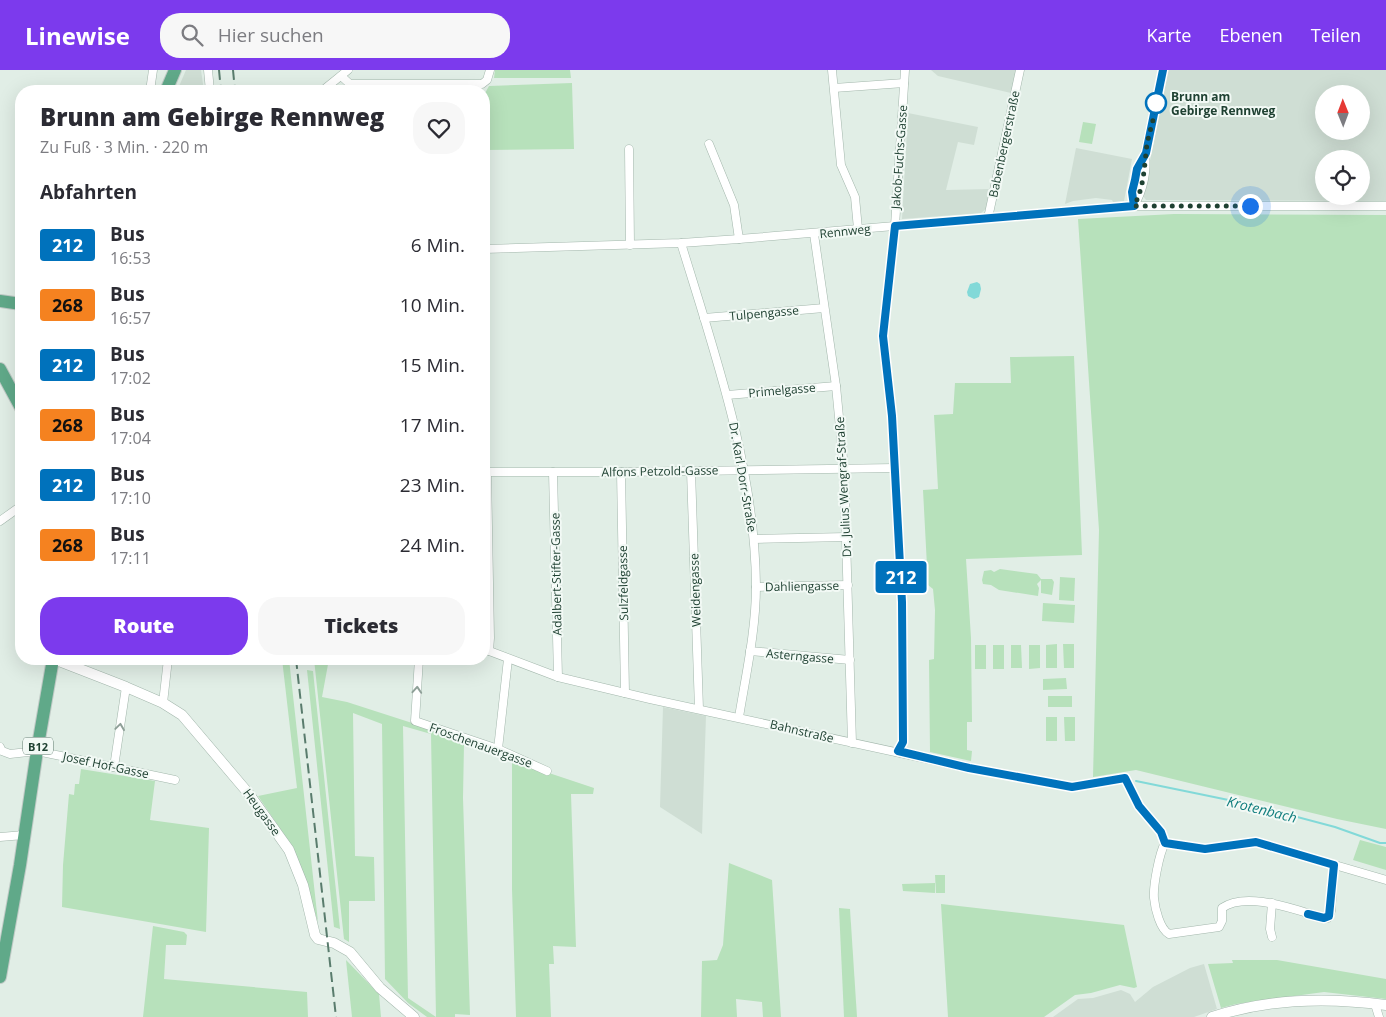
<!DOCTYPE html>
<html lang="de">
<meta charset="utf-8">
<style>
:root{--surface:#fff;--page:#f7f7f7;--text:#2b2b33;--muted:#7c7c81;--accent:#7c3aed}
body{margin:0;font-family:"Open Sans",sans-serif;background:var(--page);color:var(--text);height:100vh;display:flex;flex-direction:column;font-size:19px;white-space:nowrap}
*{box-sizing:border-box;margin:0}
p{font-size:16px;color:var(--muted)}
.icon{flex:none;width:28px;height:28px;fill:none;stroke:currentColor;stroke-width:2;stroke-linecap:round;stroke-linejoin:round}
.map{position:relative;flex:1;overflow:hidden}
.sheet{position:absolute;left:15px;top:15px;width:475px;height:580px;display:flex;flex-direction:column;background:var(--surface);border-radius:20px;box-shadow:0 5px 20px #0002}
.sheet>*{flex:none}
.badge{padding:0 10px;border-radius:4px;font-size:18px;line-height:32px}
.needle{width:32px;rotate:359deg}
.tools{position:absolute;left:1315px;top:15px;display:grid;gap:10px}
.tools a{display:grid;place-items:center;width:55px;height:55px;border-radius:50%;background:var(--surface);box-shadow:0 5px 20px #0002;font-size:25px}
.you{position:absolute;width:25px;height:25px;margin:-12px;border:4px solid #fff;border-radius:50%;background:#1a73e8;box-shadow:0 0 0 8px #1a73e833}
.map>.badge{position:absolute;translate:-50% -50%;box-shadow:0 0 0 2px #fff}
h2{padding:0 25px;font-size:19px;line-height:45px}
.round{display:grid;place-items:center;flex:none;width:52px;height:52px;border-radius:20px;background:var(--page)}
.head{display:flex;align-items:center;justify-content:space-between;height:85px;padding:0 25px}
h1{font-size:24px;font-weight:800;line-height:38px}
.button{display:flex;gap:10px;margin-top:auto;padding:10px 25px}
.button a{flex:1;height:58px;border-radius:20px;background:var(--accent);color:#fff;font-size:20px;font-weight:800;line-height:58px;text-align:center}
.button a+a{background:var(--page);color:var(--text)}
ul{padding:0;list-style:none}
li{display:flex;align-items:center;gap:15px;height:60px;padding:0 25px}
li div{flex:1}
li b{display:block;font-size:19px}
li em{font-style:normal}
li .badge{min-width:55px;font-weight:700;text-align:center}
header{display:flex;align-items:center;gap:30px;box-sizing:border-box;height:70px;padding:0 25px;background:var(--accent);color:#fff}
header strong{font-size:24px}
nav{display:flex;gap:28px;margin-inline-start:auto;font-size:18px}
.search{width:350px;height:45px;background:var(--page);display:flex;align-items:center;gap:12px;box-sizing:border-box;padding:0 18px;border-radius:20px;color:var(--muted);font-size:19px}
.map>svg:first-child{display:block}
.built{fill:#cfded4;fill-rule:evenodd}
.green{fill:#b7e1bb;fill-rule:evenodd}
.water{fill:#82d9d8}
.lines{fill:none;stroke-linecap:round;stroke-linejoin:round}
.stream{stroke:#82d9d8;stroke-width:2}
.minor-casing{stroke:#a3b7ac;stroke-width:9}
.tertiary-casing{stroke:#a3b7ac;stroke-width:11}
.primary-casing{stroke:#c0cac6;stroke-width:14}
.minor{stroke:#fff;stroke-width:8}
.tertiary{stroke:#fff;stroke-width:10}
.primary{stroke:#60a989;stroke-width:12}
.rail{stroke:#597c6d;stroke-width:2;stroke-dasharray:10 5;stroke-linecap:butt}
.oneway{stroke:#8fa098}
.line-casing{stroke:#fff;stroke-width:11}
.line{stroke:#0072bc;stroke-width:8}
.walk{stroke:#1f4132;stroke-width:5;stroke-dasharray:0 9}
.stop-dot{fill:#fff;stroke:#0072bc;stroke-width:2.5}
.labels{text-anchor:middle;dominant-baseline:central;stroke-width:4;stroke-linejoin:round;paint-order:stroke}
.shield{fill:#f2f9f5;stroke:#5e786c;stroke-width:1}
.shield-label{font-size:11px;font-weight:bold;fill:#1f4132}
.stop-label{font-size:12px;font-weight:bold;fill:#1f4132;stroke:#f2f9f5;text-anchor:start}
.street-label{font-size:12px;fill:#1f4132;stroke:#f2f9f5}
.water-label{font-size:14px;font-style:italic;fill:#117e7e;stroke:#f2f9f5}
</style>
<header>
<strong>Linewise</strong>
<div class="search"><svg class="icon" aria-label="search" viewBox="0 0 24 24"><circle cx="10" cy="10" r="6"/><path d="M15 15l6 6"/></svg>Hier suchen</div>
<nav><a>Karte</a><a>Ebenen</a><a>Teilen</a></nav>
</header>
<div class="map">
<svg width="1386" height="947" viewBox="0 0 1386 947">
<rect width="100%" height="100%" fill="#e1eee6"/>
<g class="built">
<path d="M186,0H201L204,21H177Z"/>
<path d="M931,0H1016L1011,23L938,6Z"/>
<path d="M1168,0H1386V131L1146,130L1143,126ZM1324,24H1361V61H1324ZM1324,89H1361V126H1324Z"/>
<path d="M908,43L978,57L974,75L958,72L946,120L991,119L986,139L981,143L902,149Z"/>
<path d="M1076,78L1132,89L1124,131L1113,132L1112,130L1096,128L1073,131L1065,134Z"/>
<path d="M663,637L706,646L702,764L660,737Z"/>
<path d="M1204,894L1217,939L1194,947H1053L1078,929L1093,928L1121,920L1130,924L1135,932L1153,917L1190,898Z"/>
</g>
<g class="green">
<path d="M495,0H570L571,8H494Z"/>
<path d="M572,13L574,79L484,80V25L489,16Z"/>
<path d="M1083,52L1096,54L1092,74L1079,72Z"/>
<path d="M1174,144L1386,145V759L1337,749L1136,700L1093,707L1099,460L1078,149Z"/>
<path d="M1074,286L1082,485L966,489L971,568L972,652H967V680L972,681L971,691L930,682L929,590L934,589L935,540L933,519L928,515L923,420L938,419L934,345L953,344L955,313H1011L1010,287Z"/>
<path d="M1000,499L1037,504L1041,509H1052L1054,512L1052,525L1041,523V510L1037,514L1039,518L1038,526L999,520L991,515L983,514L982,510L984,501L991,500L994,502Z"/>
<path d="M1060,507L1075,508L1074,531L1059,530Z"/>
<path d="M1043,533L1075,535L1074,553L1042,551Z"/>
<path d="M1057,574V598H1046V575Z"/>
<path d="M1063,574H1074V598H1064Z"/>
<rect x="975" y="575" width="11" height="24"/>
<rect x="993" y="575" width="11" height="24"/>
<path d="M1011,575H1021L1022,598H1011Z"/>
<path d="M1029,575H1040V598L1029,599Z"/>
<path d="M282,589H289L318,852L294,779L258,726L297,718Z"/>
<path d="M314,589H329L322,627L347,632L499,681L549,703L594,718L593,724H571L576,877L553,876L554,894H549L551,947H516L512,819V690L464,674L463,728L470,945L455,944V947H427L408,933L385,909L382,654L353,643L355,786L374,787L375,831H349V872L344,869ZM403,656L431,664L436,947L408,928Z"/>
<path d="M307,600L313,601L340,859L334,857Z"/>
<path d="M1066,608L1067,619L1043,620V609Z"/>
<rect x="1048" y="626" width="24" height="11"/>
<rect x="1046" y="647" width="11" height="24"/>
<path d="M1064,647H1075V671H1065Z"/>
<path d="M81,699L155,711L150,750L209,758L206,862L62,837L63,795L69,724L74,725L75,714H79Z"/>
<path d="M1360,770L1386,777V800L1353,790Z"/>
<path d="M729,793L772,810L781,947H763L762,932L736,929L737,947H701L702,891L717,890L723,875Z"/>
<path d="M935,805H945V823H936Z"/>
<path d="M935,813V823L903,821L902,814Z"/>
<path d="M941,834L1124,855L1137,917L1134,918L1120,915L1091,923L1075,925L1044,947H948Z"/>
<path d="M839,838L850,839L857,947H844Z"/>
<path d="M153,856L184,862L187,865L186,875H166L164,909L307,922L308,947H143Z"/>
<path d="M346,890L379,924L381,947H352Z"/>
<path d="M1232,890H1277L1386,909V929L1324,922L1236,934L1221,938L1208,894L1233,893Z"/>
</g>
<path class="water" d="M977,212L980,214L981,219L979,227L974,229L968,226L967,222L970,214Z"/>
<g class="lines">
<path class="stream" d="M1136,711L1248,734L1335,757L1380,773H1386"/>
<defs>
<g id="minor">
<path d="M208,0L210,21"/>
<path d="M832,0L841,95L855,127L858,159"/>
<path d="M341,6L350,14H482L487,10L490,0"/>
<path d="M834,18L904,13"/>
<path d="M150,21L153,0"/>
<path d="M322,21L348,0"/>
<path d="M709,74L734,135L739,169"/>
<path d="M629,79L630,175"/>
<path d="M484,131L485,89"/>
<path d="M1134,136L1132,122L1137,99L1145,83L1163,0"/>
<path d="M1134,136C1143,120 1147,101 1145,83"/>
<path d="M988,148L1020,0"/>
<path d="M814,164L836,316L844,399L852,673"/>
<path d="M681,173C715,284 755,398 756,516C756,560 746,604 739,647"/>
<path d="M484,179L681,173L739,169L1134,136H1386"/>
<path d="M704,248L824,238"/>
<path d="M727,325L836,316"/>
<path d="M691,401L699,639"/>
<path d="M484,402H621L895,398"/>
<path d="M487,402L490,568L489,581"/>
<path d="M553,402L558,607"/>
<path d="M621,402L625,623"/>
<path d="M0,451L21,436"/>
<path d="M754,469L847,467"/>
<path d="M756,517L848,515"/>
<path d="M484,579L558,607L650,629L969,698L1072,717L1125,708L1139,736L1161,762L1165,773"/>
<path d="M750,581L850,590"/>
<path d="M419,589L415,651L498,679L547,701"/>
<path d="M163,633L168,589"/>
<path d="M0,677L2,681L10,684L37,681L175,710"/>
<path d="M498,679L508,589"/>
<path d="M898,681L903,672L902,532L892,346L883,266L895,156L905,0"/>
<path d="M114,697L126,617"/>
<path d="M0,767L24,765"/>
<path d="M1165,773C1159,784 1153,816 1154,828C1155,839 1160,859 1169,864L1219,857L1222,851V838C1247,820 1298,841 1324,848H1328L1331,841L1334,795"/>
<path d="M1165,773L1205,779L1256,772L1386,810"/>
<path d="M1272,867L1270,859L1272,833"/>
<path d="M1375,934L1379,947"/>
</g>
<g id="tertiary">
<path d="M54,589L126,617L163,633L182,645L249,724L289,780L303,815L315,865L318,869L334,873L350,882L380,918L414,947"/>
<path d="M1212,947C1269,928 1327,927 1386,935"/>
</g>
<g id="primary">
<path d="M166,21L175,0"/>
<path d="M0,231L21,234"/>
<path d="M0,299L21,338"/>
<path d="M0,907L20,795L37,681L53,589"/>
</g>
</defs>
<use href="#minor" class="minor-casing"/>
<use href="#tertiary" class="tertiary-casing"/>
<use href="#primary" class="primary-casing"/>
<use href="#minor" class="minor"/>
<use href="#tertiary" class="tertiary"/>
<use href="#primary" class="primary"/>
<g class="rail">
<path d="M219,0L221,21"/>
<path d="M233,0L235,21"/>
<path d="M296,589L336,947"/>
</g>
</g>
<defs><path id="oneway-chevron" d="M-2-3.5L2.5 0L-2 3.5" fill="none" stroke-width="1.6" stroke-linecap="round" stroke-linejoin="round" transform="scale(1.25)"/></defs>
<g class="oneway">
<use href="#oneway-chevron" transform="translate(417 620) rotate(-86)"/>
<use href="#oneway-chevron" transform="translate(120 657) rotate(-82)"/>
</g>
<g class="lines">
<defs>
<path id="line" d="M1163,0L1146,83L1137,99L1135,110L1132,122L1134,136L895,156L883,266L892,346L902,532L903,672L898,681L969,698L1072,717L1125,708L1139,736L1161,762L1165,773L1205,779L1256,772L1334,795L1329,846L1324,848L1308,844"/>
</defs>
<use href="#line" class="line-casing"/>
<use href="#line" class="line"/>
<path class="walk" d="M1156,33C1155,49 1147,66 1146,83C1144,102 1143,119 1134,136H1250"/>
</g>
<circle class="stop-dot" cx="1156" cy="33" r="10"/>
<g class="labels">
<rect class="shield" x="23" y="667.5" width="30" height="17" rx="4"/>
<g class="shield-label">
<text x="38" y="676">B12</text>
</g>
<g class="stop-label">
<text x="1171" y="26">Brunn am<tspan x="1171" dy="14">Gebirge Rennweg</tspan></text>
</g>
<g class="street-label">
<text transform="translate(1004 74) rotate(-78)">Babenbergerstraße</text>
<text transform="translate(899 87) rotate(-86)">Jakob-Fuchs-Gasse</text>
<text transform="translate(845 161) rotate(-6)">Rennweg</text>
<text transform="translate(764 243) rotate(-5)">Tulpengasse</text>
<text transform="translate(782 320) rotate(-5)">Primelgasse</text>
<text transform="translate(660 401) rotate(-1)">Alfons Petzold-Gasse</text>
<text transform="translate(743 407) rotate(80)">Dr. Karl Dorr-Straße</text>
<text transform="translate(843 417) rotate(-93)">Dr. Julius Wengraf-Straße</text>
<text transform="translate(556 504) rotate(-91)">Adalbert-Stifter-Gasse</text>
<text transform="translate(623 513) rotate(-91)">Sulzfeldgasse</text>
<text transform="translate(802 516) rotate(-1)">Dahliengasse</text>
<text transform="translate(695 520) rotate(-92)">Weidengasse</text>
<text transform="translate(800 586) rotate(5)">Asterngasse</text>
<text transform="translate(802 661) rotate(13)">Bahnstraße</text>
<text transform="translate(481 675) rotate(20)">Froschenauergasse</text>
<text transform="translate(106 695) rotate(12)">Josef Hof-Gasse</text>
<text transform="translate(262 742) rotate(54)">Heugasse</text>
</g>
<g class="water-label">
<text transform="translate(1262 739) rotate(14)">Krotenbach</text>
</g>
</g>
</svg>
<div class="tools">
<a><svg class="needle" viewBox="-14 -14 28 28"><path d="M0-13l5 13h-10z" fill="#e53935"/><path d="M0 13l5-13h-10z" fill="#7c7c81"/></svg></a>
<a><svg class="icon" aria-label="locate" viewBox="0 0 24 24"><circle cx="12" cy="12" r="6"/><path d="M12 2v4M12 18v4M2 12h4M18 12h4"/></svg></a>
</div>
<div class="you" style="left:1250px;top:136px"></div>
<b class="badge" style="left:901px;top:507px;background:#0072bc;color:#fff">212</b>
<section class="sheet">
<div class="head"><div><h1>Brunn am Gebirge Rennweg</h1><p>Zu Fuß · 3 Min. · 220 m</p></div><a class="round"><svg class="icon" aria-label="heart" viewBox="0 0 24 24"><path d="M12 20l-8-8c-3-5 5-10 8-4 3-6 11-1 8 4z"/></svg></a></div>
<h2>Abfahrten</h2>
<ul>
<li><span class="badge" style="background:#0072bc;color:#fff">212</span><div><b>Bus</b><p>16:53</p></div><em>6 Min.</em></li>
<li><span class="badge" style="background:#f58220;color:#111">268</span><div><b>Bus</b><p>16:57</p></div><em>10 Min.</em></li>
<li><span class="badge" style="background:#0072bc;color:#fff">212</span><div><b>Bus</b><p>17:02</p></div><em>15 Min.</em></li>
<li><span class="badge" style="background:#f58220;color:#111">268</span><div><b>Bus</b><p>17:04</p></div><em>17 Min.</em></li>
<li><span class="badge" style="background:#0072bc;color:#fff">212</span><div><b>Bus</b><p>17:10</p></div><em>23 Min.</em></li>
<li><span class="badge" style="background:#f58220;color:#111">268</span><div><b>Bus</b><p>17:11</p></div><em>24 Min.</em></li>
</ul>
<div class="button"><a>Route</a><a>Tickets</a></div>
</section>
</div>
